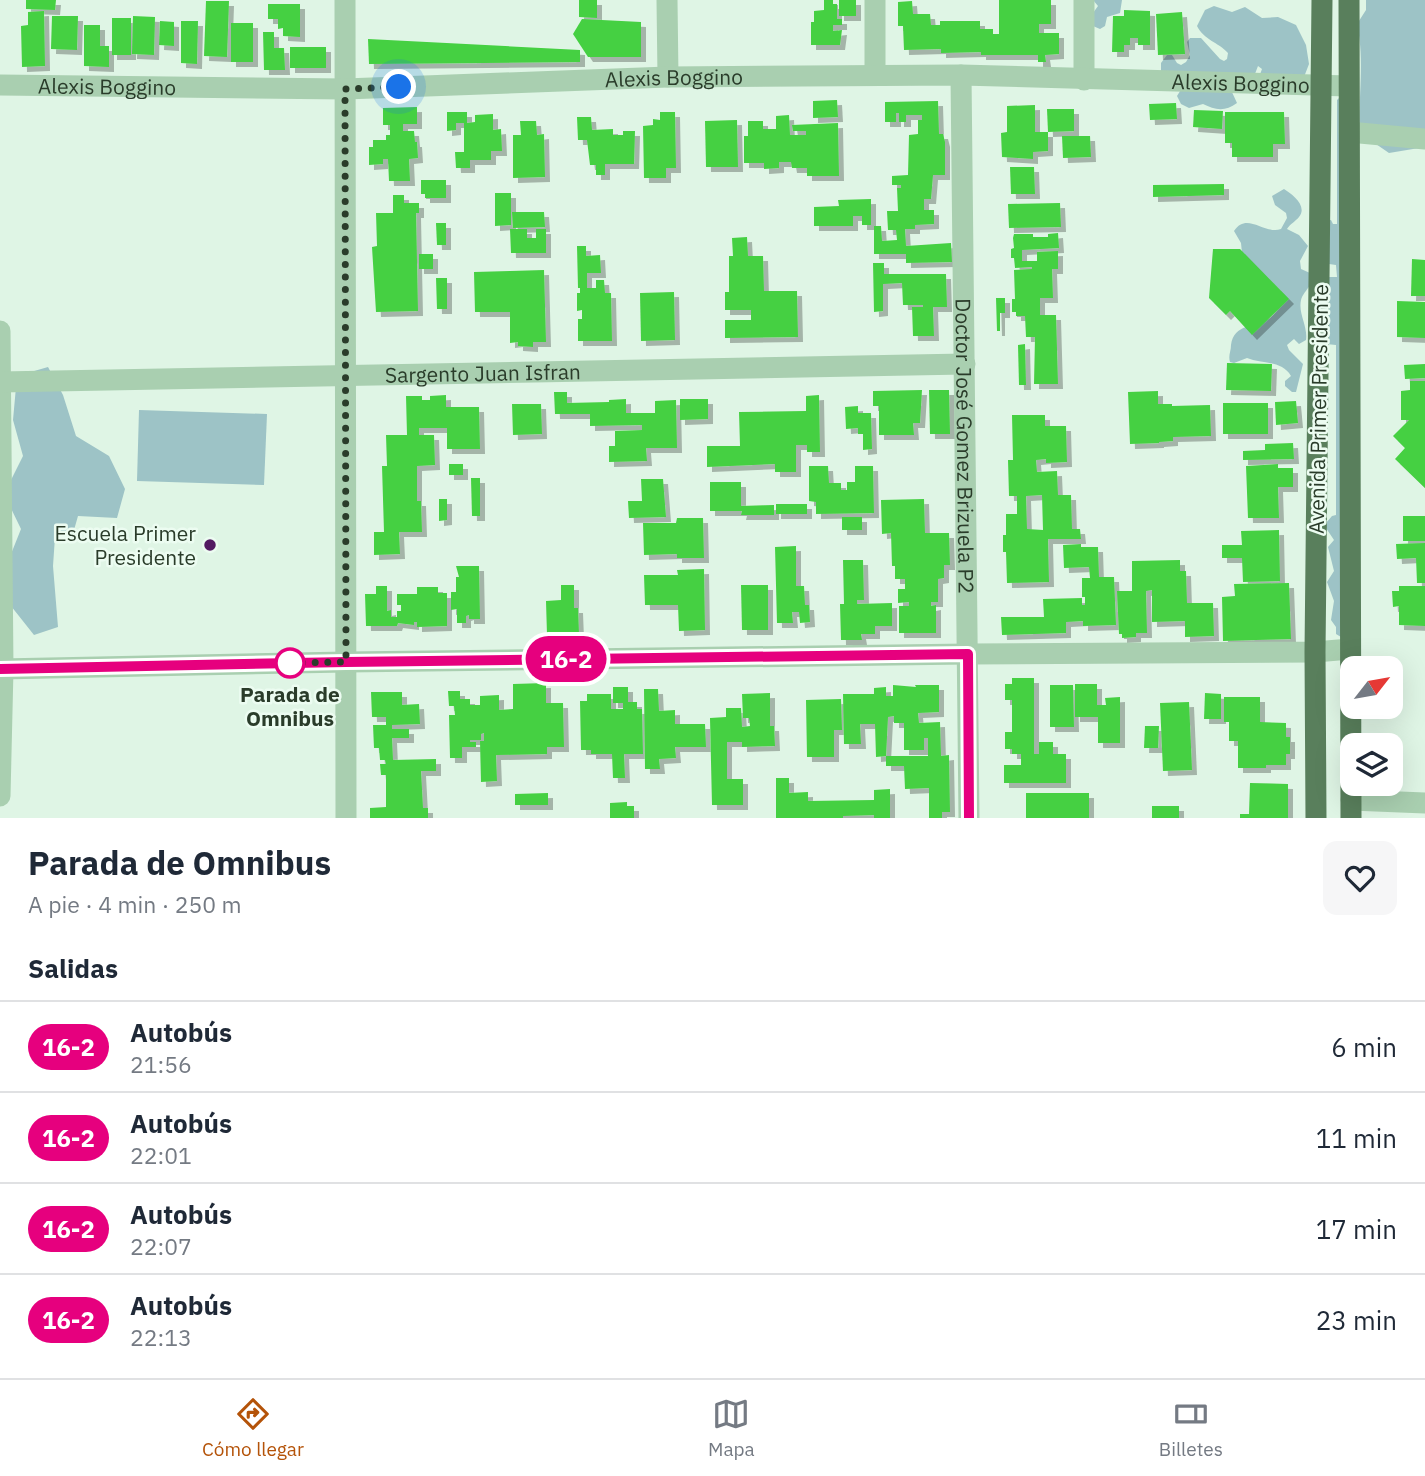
<!DOCTYPE html>
<html lang="es">
<meta charset="utf-8">
<style>
:root{--surface:#fff;--page:#f6f6f7;--text:#1f2937;--muted:#747a83;--line:#e0e1e3;--accent:#b45309}
body{margin:0;font-family:"IBM Plex Sans",sans-serif;background:var(--page);color:var(--text);height:100vh;display:flex;flex-direction:column;font-size:26px;white-space:nowrap}
*{box-sizing:border-box;margin:0}
p{font-size:23px;color:var(--muted)}
.icon{flex:none;width:38px;height:38px;fill:none;stroke:currentColor;stroke-width:2;stroke-linecap:round;stroke-linejoin:round}
.map{position:relative;height:818px;overflow:hidden}
.details{display:flex;flex-direction:column;background:var(--surface);flex:1}
.details>*{flex:none}
.badge{padding:0 14px;border-radius:23px;font-size:24px;line-height:46px}
.needle{width:46px;rotate:59deg}
.fabs{position:absolute;left:1340px;top:656px;display:grid;gap:14px}
.fabs a{display:grid;place-items:center;width:63px;height:63px;border-radius:14px;background:var(--surface);box-shadow:0 7px 28px #0002;font-size:35px}
.you{position:absolute;width:35px;height:35px;margin:-18px;border:5px solid #fff;border-radius:50%;background:#1a73e8;box-shadow:0 0 0 10px #1a73e833}
.map>.badge{position:absolute;translate:-50% -50%;box-shadow:0 0 0 4px #fff}
h2{padding:0 28px;font-size:26px;line-height:63px}
.round{display:grid;place-items:center;flex:none;width:74px;height:74px;border-radius:14px;background:var(--page)}
.overview{display:flex;align-items:center;justify-content:space-between;height:119px;padding:0 28px}
h1{font-size:33px;font-weight:700;line-height:52px}
ul{padding:0;list-style:none}
li{display:flex;align-items:center;gap:21px;height:91px;padding:0 28px;border-top:2px solid var(--line)}
li div{flex:1}
li b{display:block;font-size:26px}
li em{font-style:normal}
li .badge{min-width:77px;font-weight:700;text-align:center}
.dock{display:flex;justify-content:space-around;align-items:center;height:98px;border-top:2px solid var(--line);background:var(--surface);font-size:19px;color:var(--muted)}
.dock a{display:grid;justify-items:center;gap:4px}
.dock .active{color:var(--accent)}
.map>svg:first-child{display:block}
.green{fill:#9dc3c6}
.building{fill:#45d042;fill-rule:evenodd;filter:url(#shadow)}
.lines{fill:none;stroke-linecap:round;stroke-linejoin:round}
.minor{stroke:#a9cfb0;stroke-width:21}
.major{stroke:#597f5c;stroke-width:21}
.line-casing{stroke:#fff;stroke-width:16}
.line{stroke:#e6007e;stroke-width:10}
.walk{stroke:#2a3c2a;stroke-width:7;stroke-dasharray:0 12.6}
.poi-dot{fill:#531a62;stroke:#ecfcf1;stroke-width:2.5}
.stop-dot{fill:#fff;stroke:#e6007e;stroke-width:3.5}
.labels{text-anchor:middle;dominant-baseline:central;stroke-width:5;stroke-linejoin:round;paint-order:stroke}
.street-label{font-size:21px;fill:#2a3c2a;stroke:#ecfcf1}
.poi-label{font-size:21px;fill:#2a3c2a;stroke:#ecfcf1;text-anchor:end}
.stop-label{font-size:21px;font-weight:bold;fill:#2a3c2a;stroke:#ecfcf1}
</style>
<div class="map">
<svg width="1425" height="818" viewBox="0 0 1425 818">
<defs>
<filter id="shadow"><feDropShadow dx="5" dy="5" stdDeviation="0" flood-color="#0004"/></filter>
</defs>
<rect width="100%" height="100%" fill="#dff5e5"/>
<g class="green">
<path d="M1093,0H1122L1120,13L1107,17L1105,26L1100,29L1093,26V13L1098,6Z"/>
<path d="M1366,0H1425V147L1389,153L1360,133C1358,96 1365,61 1357,24L1366,10Z"/>
<path d="M1214,6L1232,12L1245,7L1262,18L1278,17L1296,25L1306,45L1309,64L1304,77L1258,80L1262,69L1258,66L1253,79L1231,90L1237,103C1225,112 1215,110 1203,104L1189,108L1181,104L1177,96L1182,88L1161,71V63L1167,55H1172L1177,63L1181,65L1186,62L1190,55L1187,42L1190,38H1201L1220,59L1224,61L1227,59L1228,53C1218,42 1204,40 1197,26L1205,10Z"/>
<path d="M1340,97L1341,637L1336,634V627L1331,620L1334,601L1327,582L1334,571L1328,547L1334,540L1326,528V523L1332,516L1336,515V345L1326,344L1328,277H1337L1336,265L1329,264L1326,221L1331,220L1333,224H1337V100Z"/>
<path d="M1284,189C1292,194 1308,206 1299,217C1296,221 1290,224 1287,229L1299,235L1308,246L1300,261L1301,269L1310,273V285C1307,290 1302,295 1301,300C1298,314 1308,326 1306,340L1299,344L1294,339L1287,345L1289,350L1303,364L1296,392H1292L1285,386V381L1291,376C1282,360 1262,364 1247,358L1234,363L1230,362C1228,355 1231,352 1231,345C1234,323 1255,328 1270,318C1274,315 1278,309 1282,305L1281,291L1242,253L1241,243L1234,231C1247,211 1264,235 1281,229L1287,218L1286,213L1275,205L1272,196Z"/>
<path d="M48,367L63,395L76,436L109,456L125,489L117,518L78,516L74,530L55,537L53,566L58,627L34,635L11,606V554L21,529L4,494L23,456L13,420L17,376Z"/>
<path d="M139,410L267,414L264,485L137,481Z"/>
</g>
<g class="building">
<path d="M26,0H56L55,10L26,9Z"/>
<path d="M579,0H597V18L579,17Z"/>
<path d="M824,0H833V4H837V19H842V25H833V31L842,30L840,45H811V22H814V11L824,10Z"/>
<rect x="839" y="0" width="17" height="16"/>
<path d="M999,0H1051V24H1039V33H1059V54L1045,55L1046,62H1038V55H981V52L941,53V49L904,50L903,26H898V2L912,1L913,14H930L931,25H940V21H980V29H993V34H999Z"/>
<path d="M206,1H229L227,57L204,56Z"/>
<path d="M268,4H300V37L283,36V28L278,29V19H268Z"/>
<path d="M1124,10L1150,11V45H1138V38H1130V45H1124V52H1112L1113,16H1124Z"/>
<path d="M44,11L45,66L22,67L21,26L28,25V12Z"/>
<path d="M1182,12L1185,54L1158,55L1156,14Z"/>
<path d="M52,16H78L77,50L51,49Z"/>
<path d="M133,16L155,17L154,55L132,54Z"/>
<rect x="112" y="18" width="19" height="37"/>
<path d="M582,19L641,22V57H588L573,34Z"/>
<path d="M160,21L174,22V46L159,45Z"/>
<path d="M181,21H198L197,64L181,63Z"/>
<rect x="231" y="23" width="22" height="39"/>
<path d="M84,25H100V46H109V67L84,66Z"/>
<path d="M263,32H274V48H284L285,70H264Z"/>
<path d="M368,39L580,50V62L369,64Z"/>
<rect x="290" y="47" width="36" height="21"/>
<path d="M837,100L838,117L813,118V101Z"/>
<path d="M938,101L939,134H943L945,142V175H933L931,199H924V210H934V224L915,225V229H905L906,246L951,243L952,262L906,263V254H874V226H881L882,241L897,240L896,230H888L887,211H898L897,188H901V185H892V176L908,175L909,135L918,134V120H922V115H906V122H899V113H896V122H885V102Z"/>
<path d="M1176,103L1177,119L1150,120L1149,104Z"/>
<path d="M1035,105V132H1048V151L1033,152V159L1002,157L1001,133L1007,132V106Z"/>
<path d="M417,107V124H403V131H414L415,142H417L418,158L409,159L410,181H389L388,159H383V164L369,165V147H373V140H386V135H390V125H383V108Z"/>
<path d="M1047,109H1074V131L1048,132Z"/>
<path d="M1194,110L1223,111L1222,129L1193,127Z"/>
<path d="M447,112H467V123L475,122V115L493,114V130L501,129L502,151H491V160H470V168H456L455,152H464V123H456V130L447,131Z"/>
<path d="M660,112H675L676,168H666V178H644L643,126L653,125V119L660,120Z"/>
<path d="M1225,112H1284L1285,144H1273V157H1232V143H1225Z"/>
<path d="M789,115L790,135H806V131H793L792,125L838,123L839,176H807V168H792L791,162H779V168L764,169V163H744V136H748V121H763V129H776V116Z"/>
<path d="M577,117H591L592,130L613,129V135H623V131H635L634,164H605V175H596V165H590L587,140H578Z"/>
<path d="M737,120L738,167H706L705,121Z"/>
<path d="M520,121H536L537,135L544,134L545,177L513,178V135H521Z"/>
<path d="M1062,136H1090L1091,157L1063,158Z"/>
<path d="M1010,167H1034L1035,194H1011Z"/>
<path d="M421,180H446V198H425V194H421Z"/>
<path d="M1224,184V195L1153,197V185Z"/>
<path d="M495,193H511V225L495,226Z"/>
<path d="M393,195H404V203H419V213H416L418,311L376,312L372,247L377,246L376,213H393Z"/>
<path d="M871,199V225H862V216H853V226H814V207L839,206L838,200Z"/>
<path d="M1060,203L1061,227L1009,228L1008,204Z"/>
<path d="M512,212H544L545,227L513,228Z"/>
<path d="M436,223H446V245H437Z"/>
<path d="M510,229H527V238H536V229H546V253H511Z"/>
<path d="M1058,233L1059,248L1022,250V261H1037V252L1058,251V269H1052L1053,298H1040V315H1056L1058,384H1034L1035,337H1026L1025,316H1016V312H1012V299H1015L1014,270L1032,269V267L1015,268L1014,258H1011V249L1014,248L1013,238L1014,234H1033V237H1048V234Z"/>
<path d="M747,237L748,256H763L764,291H797L798,337L725,338V320H751V310H725V292H729V256H733L732,238Z"/>
<path d="M577,246H586V256L600,255L601,273H587V288H596V280H604L605,293H611L612,341H578V319H582V310L577,311V293H580V288H578Z"/>
<path d="M1213,249H1240L1289,299L1252,335L1230,311L1226,315L1209,298Z"/>
<rect x="419" y="254" width="14" height="15"/>
<path d="M1412,259L1425,260V296H1411Z"/>
<path d="M873,263H884V274H946L947,307H933L934,336H913L912,307H923V305H903L902,283L883,284V311L874,312Z"/>
<path d="M544,270L546,342H533V347L518,346V342L510,343V312H475L474,272Z"/>
<path d="M436,278H447V309H437Z"/>
<path d="M674,292L675,340L641,341L640,293Z"/>
<path d="M996,298H1005V313H1000V331H997Z"/>
<path d="M1397,301L1425,302V338L1397,337Z"/>
<path d="M1025,344L1026,385H1019L1018,345Z"/>
<path d="M1227,363L1272,364L1271,391L1226,390Z"/>
<path d="M1425,364V378L1405,379L1404,365Z"/>
<path d="M1410,381H1425V488L1395,459L1405,448L1393,436L1409,420H1401V391L1410,390Z"/>
<path d="M922,390L920,423H913L914,435H879V406H873V391Z"/>
<path d="M929,390H949L950,434H930Z"/>
<path d="M1158,391V404H1172V406L1210,405L1211,436L1173,437V441L1159,442V443L1130,444L1128,392Z"/>
<path d="M554,392H567V403L609,402V400L626,399V413H655V401L676,400L677,448H646L647,461L609,462V446H615V431L642,430V425L590,426V414H555Z"/>
<path d="M446,395V407H479L480,449H447V428H419V435H434L435,465L417,466V501H421L422,532H399L400,554L374,555V532H384L382,466H387L386,435H407L406,396H422V400H430V396Z"/>
<path d="M819,395L820,452H807V445H796V472H775V464L707,467V446H740L739,412L806,411V396Z"/>
<path d="M680,399H708V419L680,420Z"/>
<path d="M1296,401L1298,423L1276,425L1275,402Z"/>
<rect x="1223" y="403" width="45" height="31"/>
<path d="M512,404H541L542,434L513,435Z"/>
<path d="M858,406V413H871L872,449L863,450V434H858V428L846,429L845,407Z"/>
<path d="M1012,415H1045V426H1066L1067,462L1046,463V459L1036,460L1037,472L1057,471L1058,495H1071L1072,529H1080L1081,539H1048L1049,582L1007,583L1006,552H1003V535H1006V514H1017V496H1009L1008,460H1013ZM1042,495L1043,530L1027,529L1026,496Z"/>
<path d="M1293,443L1294,459L1243,460V451L1265,450V444Z"/>
<rect x="449" y="464" width="14" height="11"/>
<path d="M1278,464V468H1293V487H1278L1279,518H1248L1246,466Z"/>
<path d="M809,466H828L829,483H841V490H847V482H855V466H873L874,513L816,514V502L809,501Z"/>
<path d="M471,478H480V516H472Z"/>
<path d="M641,479H663L666,517L629,518L628,501H642Z"/>
<path d="M710,482H741V506L774,505V515H741L742,511H710Z"/>
<path d="M439,499H447V520L439,521Z"/>
<path d="M924,499L925,533H949L950,565H944V578L938,579V602H931V606L936,605V633H899V606H909V602L898,603V589H905V579H895V566H892L891,533L882,534L881,500Z"/>
<rect x="776" y="504" width="31" height="10"/>
<rect x="1403" y="516" width="22" height="25"/>
<rect x="842" y="517" width="20" height="13"/>
<path d="M677,518H703L704,558H677V554L644,555L643,523H676Z"/>
<path d="M1279,530L1280,581L1243,582L1242,558H1222V545H1242L1241,531Z"/>
<path d="M1425,543V583H1417L1416,558L1397,559L1396,544Z"/>
<path d="M1081,544V547H1098L1099,577H1114L1116,625L1083,626V621L1066,622V633L1002,635L1001,617H1044L1043,599L1082,598V605H1085V597H1082V578H1090L1089,567L1064,568L1063,545Z"/>
<path d="M796,546V586H804L805,605H809L810,622L800,623L799,612H792L793,623H777L775,547Z"/>
<path d="M843,560H863L864,600H857V604L892,603V626H875V634H861L862,640H841L840,604H844Z"/>
<path d="M1180,560V571H1186L1187,603H1213L1214,636L1185,637V621L1152,622V590L1146,591L1147,633H1136V637L1122,638V634H1119L1117,591H1132V561Z"/>
<path d="M456,566H479L480,619H469V615L466,616V623H457V609L451,610V592H456V577H459Z"/>
<path d="M704,569L705,630L679,631L678,605H645L644,575H678L677,570Z"/>
<path d="M1289,583L1291,639L1223,641L1222,597L1235,596L1234,584Z"/>
<path d="M561,585H574V608H578L579,634L547,635L546,601L561,600Z"/>
<path d="M741,585H768V630H742Z"/>
<path d="M376,586H387V611L391,610V617H397V611H401V605H397V594H417V587H438V593H447V626L417,627V622H414V625L398,623L397,626H366L365,594H376Z"/>
<path d="M1399,586H1425V626L1399,625V606L1393,607L1392,591H1399Z"/>
<path d="M1012,678H1034V754H1039V742H1053V754H1066V783H1004V765H1021V754H1012V749H1005V732H1012V700H1005V684H1012Z"/>
<path d="M546,683V703H563L564,747H547V754L496,755L497,781L481,782L480,741H484V733L481,734V740H470V742H476V747H462V758H450L449,715H455L454,706H449L448,691H460V699H470V705H480V696L499,695V710L513,709V684Z"/>
<path d="M1075,684H1097V705H1106L1105,698L1120,697V743H1098V717H1075Z"/>
<path d="M893,685L916,687L915,685H939V712L918,713L919,723L940,722L941,756L949,755L950,812H942V818H929V788L905,789L904,766H886V756L876,757L875,724H860L861,744H844L843,694H874V688L886,687V696H893ZM894,716V723H904V750H924V738H928V756H886L888,717Z"/>
<path d="M1050,685H1073L1074,727H1050Z"/>
<path d="M613,687H628V702H637V709H642L643,754H624L625,778H613L612,754H591V750H581L580,701H587V694H611V709H623V703H613Z"/>
<path d="M644,689H658L659,711L675,710V724H705L706,747H675L676,758L659,759L660,769H645Z"/>
<path d="M371,692H402V705L419,704L420,724L392,725V729H409V738H392L393,760L436,759V771H421L423,808H428V818H370V808L386,807V775H381L380,764H386L385,760H380L379,748H374L373,725H386V717H372Z"/>
<path d="M770,693V726H774L775,746L742,747V742H727V779H743V805H712L710,718L726,717V708H741L742,727L750,726L749,718H743L742,694Z"/>
<path d="M1205,693L1221,694V719H1204Z"/>
<path d="M1224,697H1260V722L1286,723V737H1290V754H1286V765H1266V768H1238V741H1229V722H1224Z"/>
<path d="M841,699L842,730H834V757H807L806,700Z"/>
<path d="M1189,702L1192,770L1163,771L1160,703Z"/>
<path d="M1145,726H1159L1158,748H1144Z"/>
<path d="M776,778H789V793L808,792V801L874,800V790L890,789V818H874V815L843,816V818H776Z"/>
<path d="M1250,783L1288,784V818H1240V814H1249Z"/>
<path d="M548,793V805H515V794Z"/>
<rect x="1026" y="793" width="63" height="25"/>
<path d="M627,802V806H634V818H610V803Z"/>
<rect x="1152" y="806" width="27" height="12"/>
</g>
<g class="lines">
<g class="minor">
<path d="M345,0L346,818"/>
<path d="M667,0L668,77"/>
<path d="M1084,0V80"/>
<path d="M875,75V0"/>
<path id="s1" d="M961,75L969,818"/>
<path id="s2" d="M0,85L345,89L668,77L961,75L1348,86"/>
<path d="M1349,132L1425,139"/>
<path d="M0,331L3,669L0,796"/>
<path id="s3" d="M0,382L965,364"/>
<path d="M0,669L346,662L968,654L1315,652L1350,649"/>
<path d="M1351,800L1425,803"/>
</g>
<g class="major">
<path d="M1349,0L1351,818"/>
<path d="M1316,818L1315,652L1322,0"/>
</g>
</g>
<g class="lines">
<defs>
<path id="line" d="M0,669L346,662L968,654L969,818"/>
</defs>
<use href="#line" class="line-casing"/>
<use href="#line" class="line"/>
<path class="walk" d="M290,663L346,662L345,89L399,87"/>
</g>
<circle class="poi-dot" cx="210" cy="545" r="7"/>
<circle class="stop-dot" cx="290" cy="663" r="14"/>
<g class="labels">
<g class="street-label">
<text stroke="none"><textPath href="#s2" startOffset="674">Alexis Boggino</textPath></text>
<text stroke="none"><textPath href="#s2" startOffset="1241">Alexis Boggino</textPath></text>
<text stroke="none"><textPath href="#s2" startOffset="107">Alexis Boggino</textPath></text>
<text stroke="none"><textPath href="#s3" startOffset="483">Sargento Juan Isfran</textPath></text>
<text transform="translate(1318 409) rotate(-89)">Avenida Primer Presidente</text>
<text stroke="none"><textPath href="#s1" startOffset="371">Doctor José Gomez Brizuela P2</textPath></text>
</g>
<g class="poi-label">
<text x="196" y="533">Escuela Primer<tspan x="196" dy="24">Presidente</tspan></text>
</g>
<g class="stop-label">
<text x="290" y="694">Parada de<tspan x="290" dy="24">Omnibus</tspan></text>
</g>
</g>
</svg>
<div class="fabs">
<a><svg class="needle" viewBox="-14 -14 28 28"><path d="M0-13l5 13h-10z" fill="#e53935"/><path d="M0 13l5-13h-10z" fill="#747a83"/></svg></a>
<a><svg class="icon" aria-label="layers" viewBox="0 0 24 24"><path d="M12 4l9 5-9 5-9-5zM3 14l9 5 9-5"/></svg></a>
</div>
<div class="you" style="left:399px;top:87px"></div>
<b class="badge" style="left:566px;top:659px;background:#e6007e;color:#fff">16-2</b>
</div>
<section class="details">
<div class="overview"><div><h1>Parada de Omnibus</h1><p>A pie · 4 min · 250 m</p></div><a class="round"><svg class="icon" aria-label="heart" viewBox="0 0 24 24"><path d="M12 20l-8-8c-3-5 5-10 8-4 3-6 11-1 8 4z"/></svg></a></div>
<h2>Salidas</h2>
<ul>
<li><span class="badge" style="background:#e6007e;color:#fff">16-2</span><div><b>Autobús</b><p>21:56</p></div><em>6 min</em></li>
<li><span class="badge" style="background:#e6007e;color:#fff">16-2</span><div><b>Autobús</b><p>22:01</p></div><em>11 min</em></li>
<li><span class="badge" style="background:#e6007e;color:#fff">16-2</span><div><b>Autobús</b><p>22:07</p></div><em>17 min</em></li>
<li><span class="badge" style="background:#e6007e;color:#fff">16-2</span><div><b>Autobús</b><p>22:13</p></div><em>23 min</em></li>
</ul>
</section>
<nav class="dock">
<a class="active"><svg class="icon" aria-label="directions" viewBox="0 0 24 24"><path d="M12 3l9 9-9 9-9-9zM9 14v-3h6M13 9l2 2-2 2"/></svg>Cómo llegar</a>
<a><svg class="icon" aria-label="map" viewBox="0 0 24 24"><path d="M3 6l6-2 6 2 6-2v14l-6 2-6-2-6 2zM9 4v14M15 6v14"/></svg>Mapa</a>
<a><svg class="icon" aria-label="tickets" viewBox="0 0 24 24"><path d="M3 7h18v10H3zM15 7v10"/></svg>Billetes</a>
</nav>
